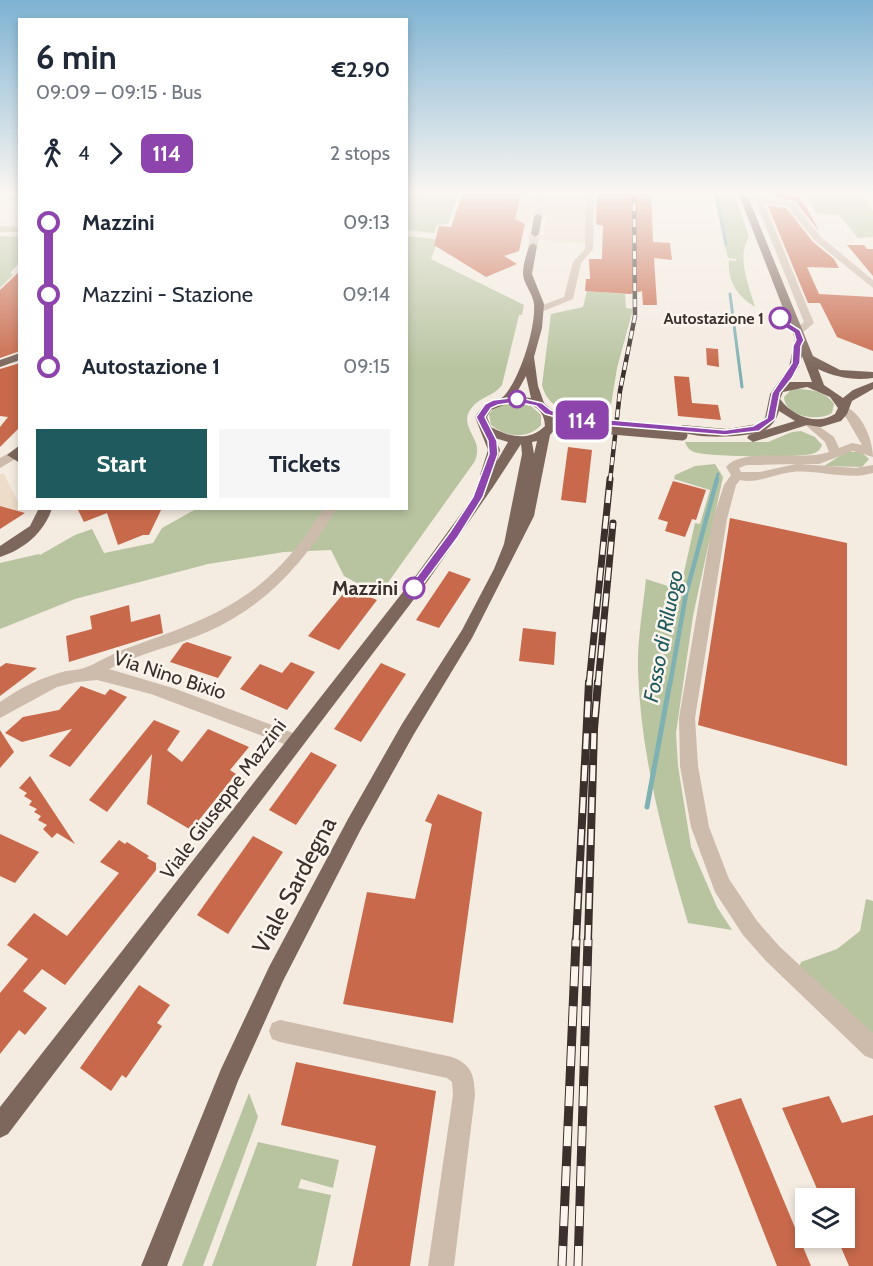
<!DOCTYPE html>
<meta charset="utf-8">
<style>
:root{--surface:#fff;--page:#f6f6f7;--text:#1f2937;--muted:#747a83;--accent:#1f5a5e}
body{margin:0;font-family:Cabin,sans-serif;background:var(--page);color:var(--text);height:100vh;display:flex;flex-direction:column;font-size:22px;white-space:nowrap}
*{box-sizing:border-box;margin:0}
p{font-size:20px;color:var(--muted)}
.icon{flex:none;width:33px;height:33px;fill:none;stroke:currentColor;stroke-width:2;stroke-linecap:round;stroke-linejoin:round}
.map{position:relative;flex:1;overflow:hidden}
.side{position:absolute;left:18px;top:18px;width:390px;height:492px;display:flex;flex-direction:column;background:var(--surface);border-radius:0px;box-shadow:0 3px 9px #0003}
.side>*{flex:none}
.badge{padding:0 12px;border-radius:9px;font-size:21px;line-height:39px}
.tools{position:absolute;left:795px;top:1188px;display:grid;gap:12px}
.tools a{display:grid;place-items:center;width:60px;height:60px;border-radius:0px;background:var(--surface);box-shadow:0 3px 9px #0003;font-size:30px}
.map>.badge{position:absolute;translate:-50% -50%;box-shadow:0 0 0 3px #fff}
.legs{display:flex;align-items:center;gap:9px;height:66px;padding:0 18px;font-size:20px}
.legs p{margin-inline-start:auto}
.headline{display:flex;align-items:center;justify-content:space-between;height:102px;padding:0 18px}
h1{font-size:33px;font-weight:700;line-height:45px}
.cta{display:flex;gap:12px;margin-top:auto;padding:12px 18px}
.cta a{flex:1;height:69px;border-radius:0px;background:var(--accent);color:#fff;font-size:24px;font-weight:700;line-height:69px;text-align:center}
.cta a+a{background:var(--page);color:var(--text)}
ul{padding:0 18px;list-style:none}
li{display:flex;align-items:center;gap:21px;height:72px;font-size:22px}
li i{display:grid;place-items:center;width:9px;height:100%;margin:0 8px;background:currentColor}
li i::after{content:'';width:15px;height:15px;margin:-8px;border:4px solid;border-radius:50%;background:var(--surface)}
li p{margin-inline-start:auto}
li:first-child i{background:linear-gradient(#0000 50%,currentColor 0)}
li:last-child i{background:linear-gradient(currentColor 50%,#0000 0)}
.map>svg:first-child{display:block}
.green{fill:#b8c4a0}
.plaza{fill:#ecdcc8}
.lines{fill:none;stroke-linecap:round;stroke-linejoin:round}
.stream-far2{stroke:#7fb0b2;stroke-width:3}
.stream-far1{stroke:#7fb0b2;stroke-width:4.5}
.stream{stroke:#7fb0b2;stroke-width:5}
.building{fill:#c8694b}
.major-tunnel{stroke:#cfc6bd;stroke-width:9;stroke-dasharray:9 4.5;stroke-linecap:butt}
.minor{fill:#cdbbac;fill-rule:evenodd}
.major{fill:#7d675c;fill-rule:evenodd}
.rail-far3-casing{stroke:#3b302b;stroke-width:4.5}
.rail-far2-casing{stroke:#3b302b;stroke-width:7}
.rail-far1-casing{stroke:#3b302b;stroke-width:8}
.rail-casing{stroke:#3b302b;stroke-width:9}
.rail-far3{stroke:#fbf5ee;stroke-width:3;stroke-dasharray:8;stroke-linecap:butt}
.rail-far2{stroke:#fbf5ee;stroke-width:4.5;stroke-dasharray:13;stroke-linecap:butt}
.rail-far1{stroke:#fbf5ee;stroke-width:5;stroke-dasharray:16;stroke-linecap:butt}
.rail{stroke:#fbf5ee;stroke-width:7;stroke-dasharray:20;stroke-linecap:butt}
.major-bridge{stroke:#7d675c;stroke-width:11}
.line-1{fill:#8e44ad;stroke:#fff;stroke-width:1.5}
.stop-1-dot{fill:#fff;stroke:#8e44ad;stroke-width:3}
.labels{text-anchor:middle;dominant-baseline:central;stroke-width:5;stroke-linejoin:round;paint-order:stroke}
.far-stop-label{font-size:16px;font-weight:bold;fill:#3b302b;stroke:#fbf5ee;text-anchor:end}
.stop-label{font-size:20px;font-weight:bold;fill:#3b302b;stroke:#fbf5ee;text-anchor:end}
.street-label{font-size:20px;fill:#3b302b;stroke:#fbf5ee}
.water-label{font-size:21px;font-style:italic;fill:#1f5a5e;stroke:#fbf5ee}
.near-street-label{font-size:24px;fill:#3b302b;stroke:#fbf5ee}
</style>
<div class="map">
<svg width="873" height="1266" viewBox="0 0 873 1266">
<rect width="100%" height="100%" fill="#f4ebe1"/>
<g class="green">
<path d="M407,192H459L448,224L437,225L434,233L407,230Z"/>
<path d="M713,192H734L749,237C736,257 749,286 755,307C737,296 727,281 729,260L736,261V259L728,258Z"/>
<path d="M803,192H861L873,211V237L858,238L839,215L817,214Z"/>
<path d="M0,236L20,237L19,263L10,273L13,275L0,288Z"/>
<path d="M407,236L435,239L434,245L436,246L431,259L524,305L522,315H519L502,385C495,395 484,396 475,404C460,419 470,428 476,443C478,449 477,455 475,461L379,595L344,576L331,550L284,552L208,564L75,599L0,629V563L39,554L40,555L75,535L92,529L104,553L153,543L162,528L196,509L406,508Z"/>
<path d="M587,291L625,294L626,308L633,309L617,368L611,405L606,416C581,414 549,415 542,385L551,314L583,307Z"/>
<path d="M797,389C811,389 826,392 834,404L832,413C818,422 785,417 784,397L791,390Z"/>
<path d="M515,403L531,406L541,415V425C528,440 505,437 491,425L489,414C495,405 504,404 515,403Z"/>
<path d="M801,431L815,437L822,445C820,450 818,452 812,454C796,458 709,457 694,452C689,450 687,447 685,442H768L792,432Z"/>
<path d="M846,452H861L869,459L862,467L824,466Z"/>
<path d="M715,464L723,477L693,616L676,733L678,766L691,847L717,907L732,930L688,923C664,841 641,758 638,671C637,641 643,609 646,579L680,590L695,523L700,524L710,490L674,479L675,475L695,466Z"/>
<path d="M866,899L873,901V1036L799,968L801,962L837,949L860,931Z"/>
<path d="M249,1093L258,1117L203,1266H182Z"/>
<path d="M258,1142L339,1160L333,1188L301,1179L298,1188L331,1195L316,1266H212Z"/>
</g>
<g class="plaza">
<path d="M522,192H590L586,243L527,239L529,231L543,235L546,216L532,215L530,225L515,219Z"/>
<path d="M0,474H4L23,512L0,506Z"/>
</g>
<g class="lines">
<g class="stream-far2">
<path d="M716,192L726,245"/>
<path d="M730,294L742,387"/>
<path d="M716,481L718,474"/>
</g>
<path class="stream-far1" d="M670,684L686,594L717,479"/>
<path class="stream" d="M647,807L670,682"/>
</g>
<g class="building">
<path d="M463,192H522L515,219L525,224L519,251L504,256L517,264L486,277L434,245L439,226L451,227Z"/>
<path d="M597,192H651L653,242L670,243L672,260L654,258L657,305H643L642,291L630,294L585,291L586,279H590L589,259H602V255L603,226L596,224Z"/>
<path d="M774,192H789L793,197H798L808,210L819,231L795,201L778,198Z"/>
<path d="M768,206L786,208L813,242L834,259L839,268L807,267L819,294L873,297V351L837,337L820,303H808Z"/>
<path d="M847,245H864L867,249H873V276Z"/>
<path d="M20,271V351L0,358V290Z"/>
<path d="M706,348L718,349L719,367L707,365Z"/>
<path d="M20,363V427L0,447V427L8,417L0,416V369Z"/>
<path d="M674,376L689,377L692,403L718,405L721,420L678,416Z"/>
<path d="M568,447L592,450L586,503L561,500Z"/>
<path d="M673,481L706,490L696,520L692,519L685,537L665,531L668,522L658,519Z"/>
<path d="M0,506L25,513L0,529Z"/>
<path d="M77,508H162L149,535H143L118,545L107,513L84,522Z"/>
<path d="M730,518L847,543V766L698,725Z"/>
<path d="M449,571L471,579L439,628L416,620Z"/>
<path d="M348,588L377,600L339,650L308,636Z"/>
<path d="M129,605L131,622L160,614L163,633L69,662L66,636L92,629L90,616Z"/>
<path d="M523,628L556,632L554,665L519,661Z"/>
<path d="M187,642L232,657L218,678L170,662L183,644Z"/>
<path d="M291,662L315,672L287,710L240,689L260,664L282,673Z"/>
<path d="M6,663L37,668L0,696V667Z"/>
<path d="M381,663L406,674L361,742L334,729Z"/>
<path d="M81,686L105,695L110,689L127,697L70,767L49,756L72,729L22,742L5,733L23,717L59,710Z"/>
<path d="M154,720L180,731L167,750L182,762L208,729L249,747L230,770L236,774L191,830L147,804L152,754L107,812L89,800Z"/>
<path d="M0,730L14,752L0,768Z"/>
<path d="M311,752L337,765L296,825L269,810Z"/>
<path d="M30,776L75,844L57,833L52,838L43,829L47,825L38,820L41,816L34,812L37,809L29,805L32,801L24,796L27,793L19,788Z"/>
<path d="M438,794L482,812L453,1023L343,1004L367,892L415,899L432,824L425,821Z"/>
<path d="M0,834L39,852L15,883L0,876Z"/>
<path d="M253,836L283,852L228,934L197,915Z"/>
<path d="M119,840L125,844L127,842L149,856L147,858L156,863V870L65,985L42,969L23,991L47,1008L25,1035L19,1030L0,1054V993L28,959L7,945L34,913L67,936L119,873L100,862Z"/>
<path d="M139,985L170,1005L157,1023L162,1026L126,1078L122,1075L111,1091L80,1068Z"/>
<path d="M296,1062L436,1091L410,1266H352L376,1146L281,1125Z"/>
<path d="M829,1096L842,1123L873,1115V1266H849L837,1238H844V1198H821L782,1108Z"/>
<path d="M741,1098L811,1266H777L714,1106Z"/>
</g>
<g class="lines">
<g class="major-tunnel">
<path d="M538,216L542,192"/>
<path d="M533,246L535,234"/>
</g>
<g class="minor">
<path d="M586,192H594L593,249L581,263L573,299L541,312H535V308L564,297L573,262L585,249Z"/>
<path d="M745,196L793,202L821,237L873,280V288L815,241L787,206L764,203L814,323L801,334H793V330L804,322L756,202L742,200V196Z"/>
<path d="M0,226L20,227V232H0Z"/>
<path d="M844,406C862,412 873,440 873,457L853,451L819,464H800L856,468L873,465V473C846,481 819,469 792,472C774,474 758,484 740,480L736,485L727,519L695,718L698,766L709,827L729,879L757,921L780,947L873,1033V1059L865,1056L766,961L743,935L715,892L691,827L680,766L679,718L713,519L724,485L731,475L726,467C742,446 803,462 829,452L825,442L801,421L807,418L834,437L839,448L852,443L862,445L847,419L838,409ZM796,464L760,472H741L739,468L747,465Z"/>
<path d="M13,451L19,455L17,458L0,468V458Z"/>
<path d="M324,508H337C304,563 266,606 207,632C175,646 140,653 109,669L176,689L301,736L303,741L301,746L295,748L151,694L97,680L77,682L57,687L0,718V702C20,688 42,677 66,671C72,670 78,670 84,668C98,663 111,654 125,649C220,615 268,598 324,508Z"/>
<path d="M280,1020L452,1057C472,1065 474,1075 475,1095L454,1266H428L453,1095L452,1082L447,1078L280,1042L272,1039L269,1031L272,1023Z"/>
</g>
<g class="major">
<path d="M738,192H746L813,356L840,370L873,372V378C854,381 835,377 818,369L824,385L843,398L853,390L873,382V389L852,401L847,414L841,421L821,427L807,425L753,442L747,438L749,435L795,421L779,411C777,419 772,426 765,430C749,438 689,440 676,429L682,425L727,429L757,424L765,418L770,394L789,367L795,339ZM802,356L812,382H789L799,367ZM807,387L830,397L838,408L835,414C817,426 792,416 780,399L783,392Z"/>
<path d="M538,214L542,216L539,234L535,237L531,234L534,216Z"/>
<path d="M533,243L537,246L532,274L544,304L542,328L534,357L538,386L544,403L551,409L583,420L577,423L556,418L557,427L550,435L534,516L472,638L414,734L360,831L283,981L238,1081L167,1266H141L221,1069L269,967L348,819L402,724L462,630L494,569L504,544L522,454L521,444L493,487L427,582L8,1134L0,1138V1107L417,574L484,482L486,479L480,475L488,450L475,417C487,398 494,405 504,396C520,379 536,327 534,304C533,296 528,289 525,282C520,271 526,257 529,246ZM526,376L531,398L515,396ZM509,403C527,403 544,404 545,426C529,442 509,437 491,427L487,417L491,410ZM495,438L508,442L497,461L500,450ZM537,441L534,454L532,442Z"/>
<path d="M20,353V360L0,367V360Z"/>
<path d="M20,445V463L7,455Z"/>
<path d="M39,508H52C45,532 23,550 0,557V546L30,526Z"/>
</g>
<defs>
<path id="rail-far3" d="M610,481L620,391L635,316L634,192"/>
<g id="rail-far2">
<path d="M589,684L610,479"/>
<path d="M598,684L613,523"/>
</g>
<g id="rail-far1">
<path d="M576,941L589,682"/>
<path d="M588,941L594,729L598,682"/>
</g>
<g id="rail">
<path d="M562,1266L576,940"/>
<path d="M578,1266L588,940"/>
</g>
</defs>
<use href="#rail-far3" class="rail-far3-casing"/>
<use href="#rail-far2" class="rail-far2-casing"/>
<use href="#rail-far1" class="rail-far1-casing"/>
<use href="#rail" class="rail-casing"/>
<use href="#rail-far3" class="rail-far3"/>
<use href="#rail-far2" class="rail-far2"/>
<use href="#rail-far1" class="rail-far1"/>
<use href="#rail" class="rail"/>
<path class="major-bridge" d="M577,426L682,435"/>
</g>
<linearGradient id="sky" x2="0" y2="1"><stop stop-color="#7eb2d2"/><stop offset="0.52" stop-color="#faf6f2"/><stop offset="1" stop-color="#faf6f2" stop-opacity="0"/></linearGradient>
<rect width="873" height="370" fill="url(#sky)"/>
<path class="line-1" d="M777,316H783L787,322L800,330L804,340L801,346L800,363L792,378L780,393L775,419L759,431L725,435L577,423L545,414L536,406L517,402L498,405L491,408L485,417L497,441L498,454L483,497L458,537L418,591H410V586L450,532L473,497L489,454L488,441L476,417L485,404L493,400L517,397L542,403L551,410L577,417L725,430L753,426L767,418L772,393L792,363L793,346L796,340L794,333L781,325Z"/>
<g class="stop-1-dot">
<circle cx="780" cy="318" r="10"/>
<circle cx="517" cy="399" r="8"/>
<circle cx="414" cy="588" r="10"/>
</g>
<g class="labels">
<g class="far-stop-label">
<text x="764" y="318">Autostazione 1</text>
</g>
<g class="stop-label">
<text x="398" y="588">Mazzini</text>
</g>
<g class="street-label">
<text transform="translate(170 675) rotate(18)">Via Nino Bixio</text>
<text transform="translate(223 799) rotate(-53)">Viale Giuseppe Mazzini</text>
</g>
<g class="water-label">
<text transform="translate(663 636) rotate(-79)">Fosso di Riluogo</text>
</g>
<g class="near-street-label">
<text transform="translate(294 885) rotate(-62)">Viale Sardegna</text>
</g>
</g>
</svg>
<div class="tools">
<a><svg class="icon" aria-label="layers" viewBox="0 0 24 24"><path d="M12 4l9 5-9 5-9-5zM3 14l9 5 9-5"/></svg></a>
</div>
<b class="badge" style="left:582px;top:420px;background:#8e44ad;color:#fff">114</b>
<section class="side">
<div class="headline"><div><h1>6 min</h1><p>09:09 – 09:15 · Bus</p></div><b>€2.90</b></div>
<div class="legs"><svg class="icon" aria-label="walk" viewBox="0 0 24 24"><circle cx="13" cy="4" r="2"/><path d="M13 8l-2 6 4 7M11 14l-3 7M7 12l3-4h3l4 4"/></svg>4<svg class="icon" aria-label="forward" viewBox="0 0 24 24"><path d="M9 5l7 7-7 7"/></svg><b class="badge" style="background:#8e44ad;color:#fff">114</b><p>2 stops</p></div>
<ul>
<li><i style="color:#8e44ad"></i><b>Mazzini</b><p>09:13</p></li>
<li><i style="color:#8e44ad"></i><span>Mazzini - Stazione</span><p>09:14</p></li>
<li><i style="color:#8e44ad"></i><b>Autostazione 1</b><p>09:15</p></li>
</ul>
<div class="cta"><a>Start</a><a>Tickets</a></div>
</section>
</div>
